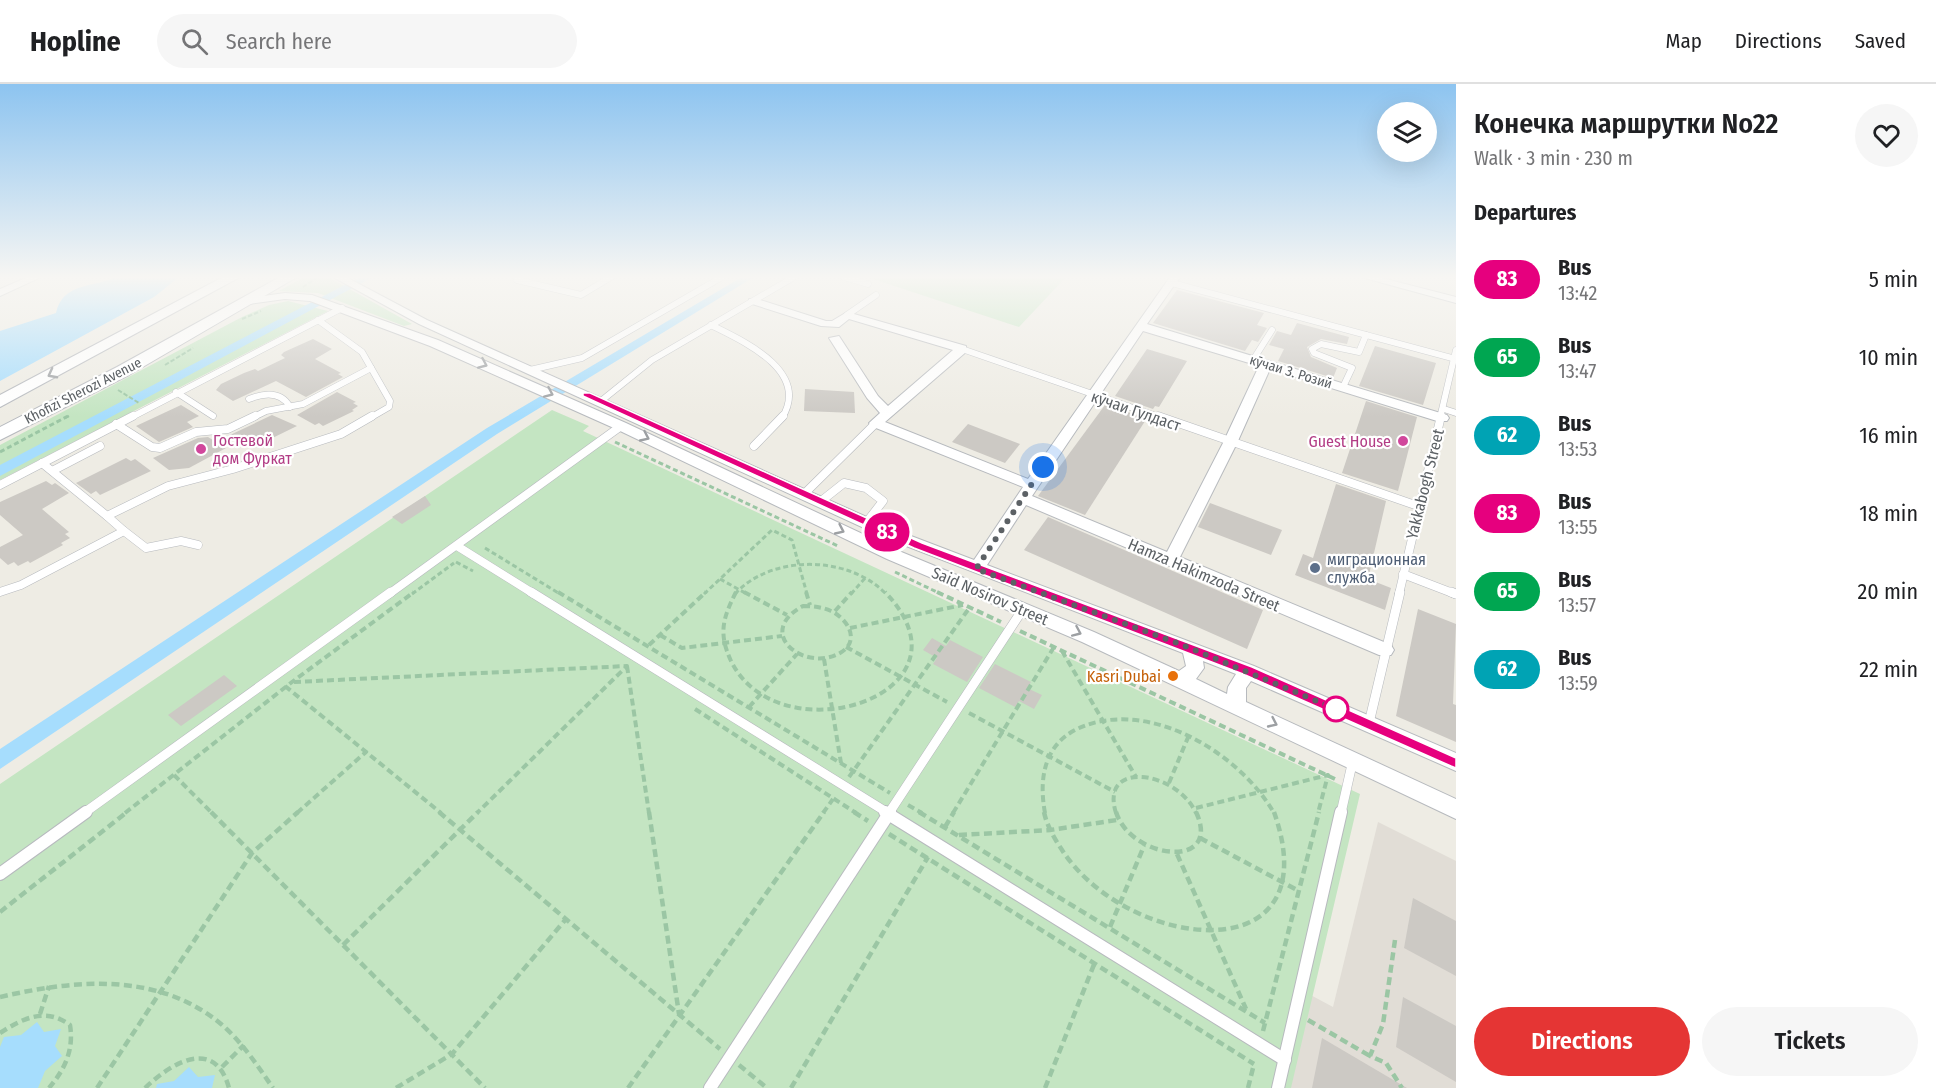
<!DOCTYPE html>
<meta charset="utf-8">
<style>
:root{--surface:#fff;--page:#f6f6f6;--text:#202124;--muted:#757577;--line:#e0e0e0;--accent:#e53534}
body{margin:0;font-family:"Fira Sans Condensed",sans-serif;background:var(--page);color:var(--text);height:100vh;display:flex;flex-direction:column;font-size:22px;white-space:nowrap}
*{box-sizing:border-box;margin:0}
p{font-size:20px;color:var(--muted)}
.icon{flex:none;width:33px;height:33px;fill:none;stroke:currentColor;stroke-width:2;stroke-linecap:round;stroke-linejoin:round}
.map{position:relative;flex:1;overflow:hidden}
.drawer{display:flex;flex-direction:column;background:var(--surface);width:480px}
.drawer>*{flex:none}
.badge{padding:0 12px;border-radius:20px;font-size:21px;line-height:39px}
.tools{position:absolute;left:1377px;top:18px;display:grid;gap:12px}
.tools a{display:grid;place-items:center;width:60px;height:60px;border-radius:50%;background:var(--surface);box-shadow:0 6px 24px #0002;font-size:30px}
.you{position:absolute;width:30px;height:30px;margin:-15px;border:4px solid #fff;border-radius:50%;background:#1a73e8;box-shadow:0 0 0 9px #1a73e833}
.map>.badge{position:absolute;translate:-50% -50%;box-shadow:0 0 0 3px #fff}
h2{padding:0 18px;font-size:22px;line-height:54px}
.round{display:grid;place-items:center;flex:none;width:63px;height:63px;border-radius:32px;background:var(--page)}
.headline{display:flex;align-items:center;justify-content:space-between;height:102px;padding:0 18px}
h1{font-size:28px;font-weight:600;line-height:45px}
.cta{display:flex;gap:12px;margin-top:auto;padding:12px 18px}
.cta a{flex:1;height:69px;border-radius:36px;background:var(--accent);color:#fff;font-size:24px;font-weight:600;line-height:69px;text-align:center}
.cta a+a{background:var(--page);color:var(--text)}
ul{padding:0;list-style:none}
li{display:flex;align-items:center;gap:18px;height:78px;padding:0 18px}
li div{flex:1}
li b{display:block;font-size:22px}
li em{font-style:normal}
li .badge{min-width:66px;font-weight:700;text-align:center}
header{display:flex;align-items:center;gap:36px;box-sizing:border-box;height:84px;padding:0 30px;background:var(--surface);border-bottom:2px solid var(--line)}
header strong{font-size:28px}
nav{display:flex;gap:33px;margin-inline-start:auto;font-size:21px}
.search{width:420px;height:54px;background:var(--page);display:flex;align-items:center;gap:15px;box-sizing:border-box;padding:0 21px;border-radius:33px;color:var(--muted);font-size:22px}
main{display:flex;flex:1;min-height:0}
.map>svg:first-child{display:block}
.education{fill:#e1ddd6}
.green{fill:#c4e5c2}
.water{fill:#a6ddfd}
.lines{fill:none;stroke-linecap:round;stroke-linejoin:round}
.canal{fill:#a6ddfd;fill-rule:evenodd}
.building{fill:#ccc9c4}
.lane-far3-casing{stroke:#b7babe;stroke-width:7}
.lane-far2-casing{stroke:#b7babe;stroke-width:9}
.lane-far1-casing{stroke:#b7babe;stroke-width:10}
.lane-casing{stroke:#b7babe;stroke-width:14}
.street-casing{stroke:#b7babe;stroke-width:2}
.secondary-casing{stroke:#b6b9be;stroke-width:2}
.path-far3{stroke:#9bc6a4;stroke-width:2;stroke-dasharray:4.5 2;stroke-linecap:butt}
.path-far2{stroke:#9bc6a4;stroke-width:3;stroke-dasharray:5 3;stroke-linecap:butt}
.path-far1{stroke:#9bc6a4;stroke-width:4;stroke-dasharray:7 4;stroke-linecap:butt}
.path{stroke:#9bc6a4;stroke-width:4.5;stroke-dasharray:8 4.5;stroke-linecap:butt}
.lane-far3{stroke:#fff;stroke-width:6}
.lane-far2{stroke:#fff;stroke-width:8}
.lane-far1{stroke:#fff;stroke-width:9}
.lane{stroke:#fff;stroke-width:12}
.street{fill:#fff;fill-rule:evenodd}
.secondary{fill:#fff;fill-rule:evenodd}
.oneway{stroke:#9da0a3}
.line{fill:#e6007e;stroke:#fff;stroke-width:1.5}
.walk{stroke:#5c6165;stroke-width:6;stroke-dasharray:0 10.8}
.hotel-dot{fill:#d1479c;stroke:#fff;stroke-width:2}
.service-dot{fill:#5c6f8a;stroke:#fff;stroke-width:2}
.food-dot{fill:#e8710a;stroke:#fff;stroke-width:2}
.stop-dot{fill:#fff;stroke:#e6007e;stroke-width:3}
.labels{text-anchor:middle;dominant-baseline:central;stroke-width:4.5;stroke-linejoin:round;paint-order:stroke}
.far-street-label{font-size:14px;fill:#5c6165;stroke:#fff}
.street-label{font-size:16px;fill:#5c6165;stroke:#fff}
.hotel-label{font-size:16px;fill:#b23c85;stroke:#fff;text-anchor:start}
.service-label{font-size:16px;fill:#4e5e75;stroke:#fff;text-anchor:start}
.food-label{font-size:16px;fill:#c56008;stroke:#fff;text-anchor:end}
</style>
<header>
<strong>Hopline</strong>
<div class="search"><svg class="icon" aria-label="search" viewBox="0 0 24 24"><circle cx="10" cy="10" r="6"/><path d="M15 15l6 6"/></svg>Search here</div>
<nav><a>Map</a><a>Directions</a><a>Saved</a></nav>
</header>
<main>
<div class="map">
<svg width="1456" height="1004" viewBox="0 0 1456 1004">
<rect width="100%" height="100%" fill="#eeece4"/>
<path class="education" d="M1378,738L1456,777V1004H1281L1305,908L1333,923Z"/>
<g class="green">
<path d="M304,193H328L412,240L404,242L318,209L279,207Z"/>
<path d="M867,193H1066L1019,243Z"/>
<path d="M288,217L328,227L0,396V361L242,233L269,221Z"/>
<path d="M552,326L589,342L583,347L1360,710L1291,1004H0V700Z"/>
</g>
<g class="water">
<path d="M115,193H179L154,213L0,297V247L56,229C63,198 93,204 115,193Z"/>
<path d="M37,938L44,948L61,945L55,962L62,972L45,987L38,1004H0V963L4,953L21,951Z"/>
<path d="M189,983L198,993L215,991L212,1004H156L157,1000L174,997Z"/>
</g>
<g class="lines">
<g class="canal">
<path d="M360,193H373L0,392V381Z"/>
<path d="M742,193H754L497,350L0,685V665L487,344Z"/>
</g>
</g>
<g class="building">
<path d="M1177,206L1264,229L1257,241L1267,244L1258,258L1252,256L1245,267L1153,239Z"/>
<path d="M1297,239L1349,253L1347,260L1321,255L1307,263L1311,273L1337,284L1333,294L1278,277L1284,265L1269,261L1277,247L1291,251Z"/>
<path d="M313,255L332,265L315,275L341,289L338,290L343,293L306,313L276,297L233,317L216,306L221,300L244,289L255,285L258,287L285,274L281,271L284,268Z"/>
<path d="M1375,262L1436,279L1423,321L1359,302Z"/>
<path d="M1147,265L1187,277L1159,323L1155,322L1153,325L1115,312Z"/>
<path d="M805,305L854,308L855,329L804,327Z"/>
<path d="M337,308L356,318L353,319L358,322L352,326L354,327L323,342L319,339L315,341L297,331Z"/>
<path d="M1366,317L1417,333L1398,407L1342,389Z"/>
<path d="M181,321L199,332L187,338L193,343L159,358L136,342Z"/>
<path d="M1105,321L1147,334L1085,431L1038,412Z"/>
<path d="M272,331L297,342L254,363L249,361L245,363L228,352Z"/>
<path d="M968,340L1020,360L1005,379L952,358Z"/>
<path d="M208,353L226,364L189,384L169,386L153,374L198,354Z"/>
<path d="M126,374L131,377L135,375L151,387L100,411L96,407L91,410L76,399Z"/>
<path d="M46,397L52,401L55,399L69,409L42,425L69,448L65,450L70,454L61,459L63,461L30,479L28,477L18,482L14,478L8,481L0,474V463L23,451L0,431V418Z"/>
<path d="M1336,400L1386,417L1368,495L1391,504L1385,526L1295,491L1303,470L1313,474Z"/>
<path d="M425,412L431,421L402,440L392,433Z"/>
<path d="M1210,419L1282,446L1271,471L1198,443Z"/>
<path d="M1048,433L1263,526L1247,565L1024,466Z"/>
<path d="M1418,525L1456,540L1453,620L1456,621V658L1396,632Z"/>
<path d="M932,554L946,562L950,556L983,573L967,598L933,580L937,574L923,566Z"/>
<path d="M995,580L1031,598L1027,604L1042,611L1034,625L1019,617L1015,623L979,604Z"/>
<path d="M224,591L237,602L181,642L168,631Z"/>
<path d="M1413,814L1456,837V892L1404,864Z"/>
<path d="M1403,913L1456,942V998L1396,963Z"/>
<path d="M1322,954L1407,1004H1312Z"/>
</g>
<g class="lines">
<defs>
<g id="lane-far3">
<path d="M844,193L868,200"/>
<path d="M517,196L581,211L611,193"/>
<path d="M1172,199L1456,275"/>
<path d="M847,231L876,211"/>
<path d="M318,236L362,268L390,317L389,323L370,334"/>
<path d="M711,241C743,257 811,287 782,334"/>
<path d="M962,265L1162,334"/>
<path d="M1253,276L1272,246"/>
<path d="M530,286L582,274L722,193"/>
<path d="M1343,303L1352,284L1314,269L1312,265L1321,260L1359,268L1366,251"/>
<path d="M176,308L213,332"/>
<path d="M249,315C264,309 281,307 290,323"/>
<path d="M601,317L652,276L794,193"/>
<path d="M1444,325L1456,329"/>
<path d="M130,334L342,224"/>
<path d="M252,334L266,327L303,320L371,284"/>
<path d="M1440,334L1456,266"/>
</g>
<g id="lane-far2">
<path d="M1158,332L1418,422"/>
<path d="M116,340L152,363L160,364L196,348L228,345L255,332"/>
<path d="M754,362L783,332"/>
<path d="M42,379L107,432"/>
<path d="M54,386L100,362"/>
<path d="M0,401L133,332"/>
<path d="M803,411L876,339"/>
<path d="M820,418L844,399L866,404L883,417L866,439"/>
<path d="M124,447L146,464L181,457L198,461"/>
<path d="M457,462L534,510"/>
<path d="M1403,490L1455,510"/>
<path d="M0,508L21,501L124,447L107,432L168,402L233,385L341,350L372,332"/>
<path d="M389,510L621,342"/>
<path d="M1399,510L1441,332"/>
</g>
<g id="lane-far1">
<path d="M531,508L888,729"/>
<path d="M1451,508L1456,510"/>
<path d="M1369,639L1400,508"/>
<path d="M84,729L391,508"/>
<path d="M889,729L1023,525"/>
<path d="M1341,729L1353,676"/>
</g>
<g id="lane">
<path d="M885,728L1285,976"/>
<path d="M0,790L86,728"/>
<path d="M710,1004L890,728"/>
<path d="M1278,1004L1341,728"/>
</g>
<g id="street">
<path d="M28,193H41L0,212V205Z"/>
<path d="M333,193H346L427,236L898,447L974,476L1023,403L871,342L869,339L880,329L867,314L829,254L839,252L878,312L888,322L953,266L849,235L839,243L821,242L749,219V215H757L826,237H832L847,228L966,262V268L885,338L1028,395L1170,193H1180L1147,240L1447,331L1449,334L1447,337H1437L1270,285L1237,359L1180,473L1391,561L1394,566L1391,571H1379L1026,421L987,481L1254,582L1456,669V687L1251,597L1246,604V618L1456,715V735L1082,558L887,475L616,345L430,262L310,217L285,215L249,220L243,217L249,214L285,209L312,211L438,256L626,339L899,467L1094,548L1179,587L1186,582L1183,569L888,455L419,240ZM1143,247L1259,282L1223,359L1167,468L1032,412ZM1203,577L1236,590L1228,603L1227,610L1196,595L1204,584Z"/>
<path d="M1361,193H1378L1456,213V219Z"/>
</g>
<g id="secondary">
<path d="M223,193H240L0,323V311Z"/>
<path d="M280,193H297L129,291L0,356V343L117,283Z"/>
</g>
</defs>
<use href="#lane-far3" class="lane-far3-casing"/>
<use href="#lane-far2" class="lane-far2-casing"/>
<use href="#lane-far1" class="lane-far1-casing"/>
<use href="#lane" class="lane-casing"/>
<use href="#street" class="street-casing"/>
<use href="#secondary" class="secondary-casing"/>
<g class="path-far3">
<path d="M905,193H911"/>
<path d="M303,203L318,193"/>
<path d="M242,235L261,227"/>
<path d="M165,281L193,264"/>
<path d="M118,306L139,319"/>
<path d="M65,334L69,332"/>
</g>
<g class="path-far2">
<path d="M615,358L838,462"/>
<path d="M0,368L68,332"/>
<path d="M485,464L560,510"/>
<path d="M456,478L473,487"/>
<path d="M895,488L941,510"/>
<path d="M720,495L747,510"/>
<path d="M412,510L454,479"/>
<path d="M704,510L772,446L792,456L807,510"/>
<path d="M735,510C771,470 849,471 886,510"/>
<path d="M851,510L866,493"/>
</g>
<g class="path-far1">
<path d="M558,508L890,709"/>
<path d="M736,508C723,534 718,549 731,577C779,675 984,611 885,508"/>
<path d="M744,508L787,531"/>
<path d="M806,508L810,521"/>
<path d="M937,508L1001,538"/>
<path d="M803,522C813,522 822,523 831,527C848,535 861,557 840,569C805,589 753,549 803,522Z"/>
<path d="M835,527L852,508"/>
<path d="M850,544L963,521"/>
<path d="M1020,547L1337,696"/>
<path d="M660,551L682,564L782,552"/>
<path d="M649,561L706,508"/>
<path d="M846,563L947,618"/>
<path d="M1062,567L1136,693"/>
<path d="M824,575L841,679"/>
<path d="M627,582L649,729"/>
<path d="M294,598L627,582L477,729"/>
<path d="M285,602L441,729"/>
<path d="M749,623L797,570"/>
<path d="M695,625L856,729"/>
<path d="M969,629L1115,708"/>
<path d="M174,691L212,729"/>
<path d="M849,693L970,523"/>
<path d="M1169,699L1189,651"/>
<path d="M908,721L922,729"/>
<path d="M1196,724L1328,691L1318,729"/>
<path d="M125,729L292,598L414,508"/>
<path d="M297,729L367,667"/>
<path d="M823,729L833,715"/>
<path d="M953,729L1054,563"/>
<path d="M1045,729C1039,697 1043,663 1075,646C1145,611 1239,668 1274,729"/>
<path d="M1116,729C1099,675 1177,687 1196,729"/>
</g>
<g class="path">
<path d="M211,728L485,1004"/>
<path d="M439,728L720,965"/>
<path d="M649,728L679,930"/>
<path d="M854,728L868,737"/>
<path d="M919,728L1265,939"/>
<path d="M1044,728C1047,743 1056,757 1064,769C1132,868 1331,889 1274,728"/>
<path d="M1116,728C1131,776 1223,786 1196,728"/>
<path d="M945,743L954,728"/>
<path d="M889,750L1254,980"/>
<path d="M959,751L1050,746L1117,736"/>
<path d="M1200,754L1299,807"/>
<path d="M1177,770L1246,925"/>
<path d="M0,828L127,728"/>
<path d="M1110,843L1144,762"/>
<path d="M1395,856L1383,940L1370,972L1386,979L1402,1004"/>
<path d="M343,861L478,728"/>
<path d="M0,913C74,896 157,887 221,940C242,958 257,981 273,1004"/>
<path d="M40,930L49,902"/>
<path d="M1308,936L1370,972"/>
<path d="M1263,947L1319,728"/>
<path d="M0,949C23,934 46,923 70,941C74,966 65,985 49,1004"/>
<path d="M739,981L767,1004"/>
<path d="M222,983L244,961"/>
<path d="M97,1004L252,769L298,728"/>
<path d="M145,1004C172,978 215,953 229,1004"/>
<path d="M396,1004L452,970L566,835"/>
<path d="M628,1004L824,728"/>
<path d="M791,1004L928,773"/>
<path d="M1045,1004L1095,878"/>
<path d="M1248,1004L1254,980"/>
</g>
<use href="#lane-far3" class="lane-far3"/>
<use href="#lane-far2" class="lane-far2"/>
<use href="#lane-far1" class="lane-far1"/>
<use href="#lane" class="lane"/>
<use href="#street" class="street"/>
<use href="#secondary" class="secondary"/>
</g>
<defs><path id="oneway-chevron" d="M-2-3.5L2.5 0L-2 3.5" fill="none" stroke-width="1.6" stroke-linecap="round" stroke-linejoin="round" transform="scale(1.5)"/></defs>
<g class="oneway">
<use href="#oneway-chevron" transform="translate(483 280) rotate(24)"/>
<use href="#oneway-chevron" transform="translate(52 290) rotate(152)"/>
<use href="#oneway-chevron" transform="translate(549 309) rotate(24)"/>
<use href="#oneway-chevron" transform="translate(645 353) rotate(25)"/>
<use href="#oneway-chevron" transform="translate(840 446) rotate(25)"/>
<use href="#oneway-chevron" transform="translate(1077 548) rotate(24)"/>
<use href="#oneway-chevron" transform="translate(1273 639) rotate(25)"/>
</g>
<linearGradient id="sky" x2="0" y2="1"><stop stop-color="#8dc4f0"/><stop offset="0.58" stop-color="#f7f6f3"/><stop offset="1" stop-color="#f7f6f3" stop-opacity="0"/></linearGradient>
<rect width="1456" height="333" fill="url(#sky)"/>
<path class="line" d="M583,309H590L922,459L1252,583L1456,674V684L1451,682L1243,590L914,464L583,312Z"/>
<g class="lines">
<path class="walk" d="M1043,383L976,485L1180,560L1336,625"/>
</g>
<g class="hotel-dot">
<circle cx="1403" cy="357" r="6"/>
<circle cx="201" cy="365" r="6"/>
</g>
<circle class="service-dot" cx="1315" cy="484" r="6"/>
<circle class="food-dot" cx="1173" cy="592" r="6"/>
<circle class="stop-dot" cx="1336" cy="625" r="12"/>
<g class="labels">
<g class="far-street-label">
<text transform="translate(1291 288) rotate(17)">кӯчаи З. Розий</text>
<text transform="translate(83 307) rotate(-27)">Khofizi Sherozi Avenue</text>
</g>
<g class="street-label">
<text transform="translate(1136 327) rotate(19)">кӯчаи Гулдаст</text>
<text transform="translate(1425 400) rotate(-76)">Yakkabogh Street</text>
<text transform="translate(1204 491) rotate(23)">Hamza Hakimzoda Street</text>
<text transform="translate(990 512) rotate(23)">Said Nosirov Street</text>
</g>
<g class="hotel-label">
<text x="213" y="356">Гостевой<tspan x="213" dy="18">дом Фуркат</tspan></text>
<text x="1391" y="357" text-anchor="end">Guest House</text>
</g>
<g class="service-label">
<text x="1327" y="475">миграционная<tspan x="1327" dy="18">служба</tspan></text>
</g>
<g class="food-label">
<text x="1161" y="592">Kasri Dubai</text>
</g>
</g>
</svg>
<div class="tools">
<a><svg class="icon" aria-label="layers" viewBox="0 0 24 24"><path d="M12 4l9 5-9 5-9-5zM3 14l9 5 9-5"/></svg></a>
</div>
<div class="you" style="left:1043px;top:383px"></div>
<b class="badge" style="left:887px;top:448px;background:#e6007e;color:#fff">83</b>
</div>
<section class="drawer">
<div class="headline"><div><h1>Конечка маршрутки No22</h1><p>Walk · 3 min · 230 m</p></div><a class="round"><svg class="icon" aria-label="heart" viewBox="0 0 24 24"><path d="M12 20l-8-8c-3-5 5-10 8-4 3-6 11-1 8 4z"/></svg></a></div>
<h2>Departures</h2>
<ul>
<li><span class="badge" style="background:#e6007e;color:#fff">83</span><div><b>Bus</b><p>13:42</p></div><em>5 min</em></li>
<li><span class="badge" style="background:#00a651;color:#fff">65</span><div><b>Bus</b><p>13:47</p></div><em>10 min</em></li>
<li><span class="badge" style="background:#00a3b4;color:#fff">62</span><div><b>Bus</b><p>13:53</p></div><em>16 min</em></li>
<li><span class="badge" style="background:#e6007e;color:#fff">83</span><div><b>Bus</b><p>13:55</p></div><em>18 min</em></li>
<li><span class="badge" style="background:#00a651;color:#fff">65</span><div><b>Bus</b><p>13:57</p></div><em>20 min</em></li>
<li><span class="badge" style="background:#00a3b4;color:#fff">62</span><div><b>Bus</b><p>13:59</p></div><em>22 min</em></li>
</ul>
<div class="cta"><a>Directions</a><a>Tickets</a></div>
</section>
</main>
